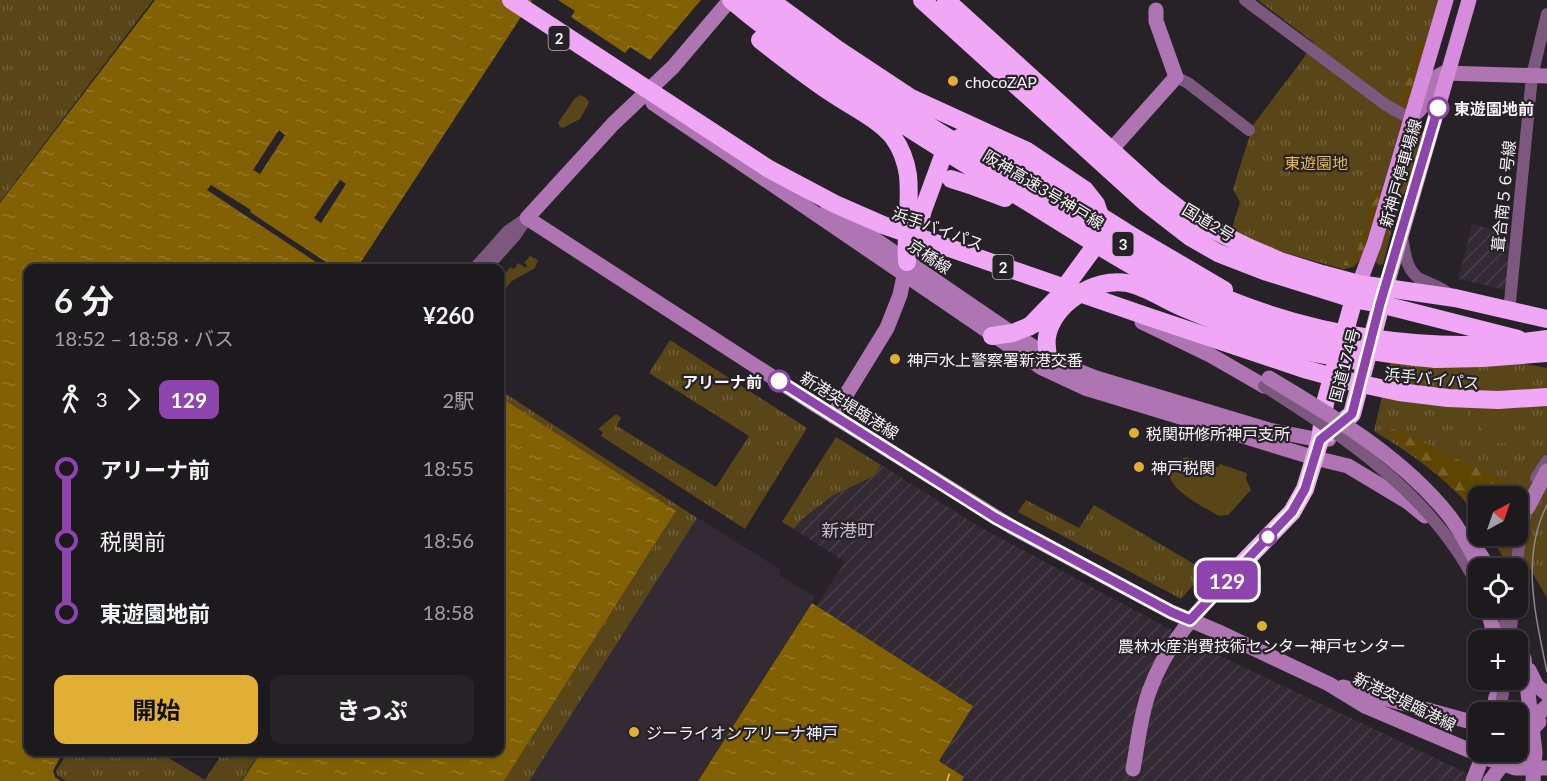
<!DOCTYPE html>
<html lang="ja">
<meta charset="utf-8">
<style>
:root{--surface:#1d1a1d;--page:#252326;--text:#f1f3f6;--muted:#a0a1a4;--line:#3b383b;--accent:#e1af34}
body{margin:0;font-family:Lato,"Noto Sans JP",sans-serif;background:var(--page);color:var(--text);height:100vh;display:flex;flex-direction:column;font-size:22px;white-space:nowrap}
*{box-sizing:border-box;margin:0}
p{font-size:20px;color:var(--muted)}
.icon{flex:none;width:33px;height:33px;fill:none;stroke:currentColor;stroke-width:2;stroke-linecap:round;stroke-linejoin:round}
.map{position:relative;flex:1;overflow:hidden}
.drawer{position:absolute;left:24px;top:264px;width:480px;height:492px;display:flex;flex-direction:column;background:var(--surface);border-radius:12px;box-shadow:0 2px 4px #0004,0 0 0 2px var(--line)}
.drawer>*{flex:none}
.badge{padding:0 12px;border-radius:9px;font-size:21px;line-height:39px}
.needle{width:39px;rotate:40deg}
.buttons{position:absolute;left:1468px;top:486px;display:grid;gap:12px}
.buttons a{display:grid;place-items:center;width:60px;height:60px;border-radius:12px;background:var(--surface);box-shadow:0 2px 4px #0004,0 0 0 2px var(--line);font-size:30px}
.map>.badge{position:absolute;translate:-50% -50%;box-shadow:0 0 0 3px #fff}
.legs{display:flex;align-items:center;gap:9px;height:66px;padding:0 30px;font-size:20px}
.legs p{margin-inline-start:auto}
.headline{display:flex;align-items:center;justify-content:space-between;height:102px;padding:0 30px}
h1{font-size:33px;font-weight:700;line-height:45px}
.button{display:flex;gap:12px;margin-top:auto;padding:12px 30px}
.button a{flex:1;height:69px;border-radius:12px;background:var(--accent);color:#111;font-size:24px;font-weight:700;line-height:69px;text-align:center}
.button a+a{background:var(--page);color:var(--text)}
ul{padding:0 30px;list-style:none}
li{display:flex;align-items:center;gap:21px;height:72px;font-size:22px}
li i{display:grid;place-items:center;width:9px;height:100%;margin:0 8px;background:currentColor}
li i::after{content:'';width:15px;height:15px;margin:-8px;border:4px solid;border-radius:50%;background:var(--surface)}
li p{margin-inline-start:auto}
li:first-child i{background:linear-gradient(#0000 50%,currentColor 0)}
li:last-child i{background:linear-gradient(currentColor 50%,#0000 0)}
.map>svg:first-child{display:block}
.built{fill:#332a34}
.industrial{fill:url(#industrial-furrows)}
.grass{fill:url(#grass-tufts)}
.forest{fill:url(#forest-firs)}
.garden{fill:#584518}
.water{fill:url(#water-ripples)}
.pier{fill:#272227}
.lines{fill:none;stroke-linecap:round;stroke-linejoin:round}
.ferry{stroke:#eec056;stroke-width:1.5;stroke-dasharray:8 6;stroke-linecap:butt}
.street{stroke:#7c587f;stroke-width:12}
.secondary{stroke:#af75b3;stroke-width:15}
.primary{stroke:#d68bdc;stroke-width:15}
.highway{stroke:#f0a8f6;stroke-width:18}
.tram{stroke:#8c878c;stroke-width:1.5}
.street-bridge{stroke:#7c587f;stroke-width:12}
.secondary-bridge{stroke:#af75b3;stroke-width:15}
.highway-bridge{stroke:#f0a8f6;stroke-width:18}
.line-1-casing{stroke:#fff;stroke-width:14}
.line-1{stroke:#8e44ad;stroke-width:9}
.poi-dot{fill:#e1af34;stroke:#272227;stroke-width:2}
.stop-1-dot{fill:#fff;stroke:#8e44ad;stroke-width:3}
.labels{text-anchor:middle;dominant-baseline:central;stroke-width:4.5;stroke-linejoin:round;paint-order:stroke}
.shield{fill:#272227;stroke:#b9b4b9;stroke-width:1.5}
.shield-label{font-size:15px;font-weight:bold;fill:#f7f3f7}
.poi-label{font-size:16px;fill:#f7f3f7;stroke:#272227;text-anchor:start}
.stop-label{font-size:16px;font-weight:bold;fill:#f7f3f7;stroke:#272227;text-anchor:start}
.park-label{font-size:16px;fill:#e6b84e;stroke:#272227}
.street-label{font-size:16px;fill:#f7f3f7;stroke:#272227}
.neighbourhood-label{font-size:18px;fill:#c3bdc4;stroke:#272227}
</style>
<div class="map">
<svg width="1547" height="781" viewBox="0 0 1547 781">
<defs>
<pattern id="industrial-furrows" width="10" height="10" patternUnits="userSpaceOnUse" patternTransform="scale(1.5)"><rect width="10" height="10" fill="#332a34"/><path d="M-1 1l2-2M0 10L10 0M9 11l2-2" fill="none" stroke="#473f48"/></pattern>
<pattern id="grass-tufts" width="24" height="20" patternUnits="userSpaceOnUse" patternTransform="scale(1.5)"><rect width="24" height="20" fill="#584518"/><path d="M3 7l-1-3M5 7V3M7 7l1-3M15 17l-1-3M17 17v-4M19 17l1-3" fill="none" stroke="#71603a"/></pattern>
<pattern id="forest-firs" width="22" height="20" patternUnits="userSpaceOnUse" patternTransform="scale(1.5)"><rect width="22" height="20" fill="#5e4501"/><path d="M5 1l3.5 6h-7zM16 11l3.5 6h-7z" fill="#766027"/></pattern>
<pattern id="water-ripples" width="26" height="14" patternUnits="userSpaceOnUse" patternTransform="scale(1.5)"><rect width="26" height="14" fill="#816103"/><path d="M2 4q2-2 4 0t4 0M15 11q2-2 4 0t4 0" fill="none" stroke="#947828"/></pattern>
</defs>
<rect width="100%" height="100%" fill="#272227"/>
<path class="built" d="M679,506L781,570L779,575L815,597L698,781H504Z"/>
<g class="industrial">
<path d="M1472,224L1505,233L1503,239L1509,243L1506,290L1458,279Z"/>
<path d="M881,465L980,527L1218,655L1471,775L1490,781H962L964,777L939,761L973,706L816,606L845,562L794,529L801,520L832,496L874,476Z"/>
</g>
<g class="grass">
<path d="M0,0H153L0,202Z"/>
<path d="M1258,0H1439L1361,259L1353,267L1343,269L1281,252L1231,232L1240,202L1233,189L1253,125L1303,59L1313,42Z"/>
<path d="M1419,131L1424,133L1416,170L1398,206L1383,264L1379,265L1376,262L1414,133Z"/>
<path d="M1396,336L1475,355L1547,368V598L1524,558L1507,563L1490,536H1518V496H1479V518C1451,481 1413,455 1374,431Z"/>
<path d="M670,340L807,428L745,529L601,436L603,432L598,429L616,414L621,418L617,426L716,487L749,436L649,373Z"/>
<path d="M500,390L697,518L529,781H504L665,529L500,417Z"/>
<path d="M836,437L881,465L874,476L832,496L801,520L794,529L782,522Z"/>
<path d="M1026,500L1079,528L1094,505L1206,571L1181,599L1018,512Z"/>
<path d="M68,752H159L205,780L223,752H260L241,781H66L58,776L56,771Z"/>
</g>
<g class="forest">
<path d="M1419,39L1424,41L1406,107L1398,111Z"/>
<path d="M1376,189L1382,190L1361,258L1353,267L1343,269L1345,261H1350L1356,256Z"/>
<path d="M1392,429C1417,438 1440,451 1464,462C1482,471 1502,477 1518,490L1515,496H1479V515C1451,484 1421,458 1386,433Z"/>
</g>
<g class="garden">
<path d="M581,95L587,99L589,103L580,119L563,128L560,127L558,123L575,98Z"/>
<path d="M530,256L538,260L535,268L512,281L500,295L501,277H503L510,267L514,269L518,263L526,268L527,265L524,263Z"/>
<path d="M1441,357L1473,360L1467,418L1434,415Z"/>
<path d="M1488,373H1507L1513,379L1514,436L1506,443H1491L1482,437L1483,379Z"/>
<path d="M1186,457L1218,467L1220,464L1247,473L1246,479L1251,490L1228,515L1219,516C1206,508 1161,487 1171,468C1174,462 1180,459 1186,457Z"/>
</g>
<g class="water">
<path d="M155,0H532L357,268H28V752H63L53,771L55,777L61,781H0V203Z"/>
<path d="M558,0H701L650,60L630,47L625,53L571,17L575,11Z"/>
<path d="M500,397L676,511L504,781H242L261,752H500Z"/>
<path d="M812,603L973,706L939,761L964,777L962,781H698Z"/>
</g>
<g class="pier">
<path d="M279,130L285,135L260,174L253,170Z"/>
<path d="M340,180L346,184L321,223L314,218Z"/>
<path d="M211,185L251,210L250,212L335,268H325L207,190Z"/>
</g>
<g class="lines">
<path class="ferry" d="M947,781L951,769"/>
<g class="street">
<path d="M1245,0L1386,105L1411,119"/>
<path d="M1176,77L1188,83L1249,130"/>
<path d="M1402,237C1405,253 1406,272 1422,280C1435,286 1440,286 1452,296"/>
<path d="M475,268L508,231L527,218L514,237L486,268"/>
<path d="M1509,312L1532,76L1547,14"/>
<path d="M1536,478L1547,461"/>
<path d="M1518,517L1526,496"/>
<path d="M1516,568L1522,525L1527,511"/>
<path d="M1504,640L1506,608"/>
<path d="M1496,697L1499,680"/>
</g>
<g class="secondary">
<path d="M730,0L673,67L613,124L527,218L814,404L1012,527L1171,612L1221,633L1329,684L1365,706L1492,760L1515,768H1547"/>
<path d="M653,103L1042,368L1085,388L1315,458L1348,466L1408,502L1425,516"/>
<path d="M1413,115C1431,105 1424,80 1444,73L1547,76"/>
<path d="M1111,150L1176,77L1156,21V10"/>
<path d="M828,207C876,240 924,273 972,306C1012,333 1050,361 1096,378L1269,430L1320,440L1329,439"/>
<path d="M1142,322L1212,356L1264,386"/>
<path d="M833,416L887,328L900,295L906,266"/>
<path d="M1528,507L1547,471"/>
<path d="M1469,537L1489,568"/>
<path d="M1487,608L1496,640"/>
<path d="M1518,642L1524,659L1535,752L1533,781"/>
<path d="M1529,670L1537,686L1547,694"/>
<path d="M1343,687L1479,724"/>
<path d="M1493,712L1496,697"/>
<path d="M1535,717L1547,706"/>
<path d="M1133,769C1138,743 1140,717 1149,692C1166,642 1203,605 1239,567"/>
</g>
<g class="primary">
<path d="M1359,284L1374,244L1446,0"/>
<path d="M1386,288L1469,0"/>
</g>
<g class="highway">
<path d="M770,0L837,49L911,98L1027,151L1085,190L1096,204L1101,219L1099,237L1095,246L1057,298L1029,327"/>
<path d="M922,0L1146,203L1190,237L1218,253L1267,272L1353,299L1380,304L1518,339"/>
<path d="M946,0L1154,189L1195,221L1250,248L1280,261L1322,274L1359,284L1455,298L1547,319"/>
<path d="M760,40C783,58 806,76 830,92C850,106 877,118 893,137C901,148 906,162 908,175C911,204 905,233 907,262"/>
<path d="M951,179L976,187"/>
<path d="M1137,239L1224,290"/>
<path d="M914,243L923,210L944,153L950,143L959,138H970L1016,163"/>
<path d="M992,336L1013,333L1039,322"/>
<path d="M1048,356C1047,350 1046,343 1047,337C1052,304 1095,277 1127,283C1147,287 1166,301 1186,309C1224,325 1263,339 1303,351"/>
<path d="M1436,359L1483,358L1547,353"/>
<path d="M1329,433L1352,414L1384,293"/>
<path d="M1239,567L1292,512L1305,489L1320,440L1325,403L1357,288"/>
</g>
<path class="tram" d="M1547,505C1520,558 1536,617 1547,672"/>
<g class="street-bridge">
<path d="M1264,386C1349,440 1434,496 1479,589"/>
<path d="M1510,640L1513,608"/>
<path d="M1500,712L1505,680"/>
</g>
<g class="secondary-bridge">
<path d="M1269,378C1334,417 1403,457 1450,517C1462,533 1471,551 1480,568"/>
<path d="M1518,744L1539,722"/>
<path d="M1473,781L1484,752"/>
<path d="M1490,781L1512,752"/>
</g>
<g class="highway-bridge">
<path d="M511,0L769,169L835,204L883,225L1146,316L1304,369L1352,382L1399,392L1448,398L1498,400L1547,397"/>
<path d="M731,0C815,70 906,128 1000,185C1078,232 1155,286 1241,318C1304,342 1369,353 1436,359"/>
<path d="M752,0C833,66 921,122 1010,176C1074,215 1139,259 1206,290C1313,338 1432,355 1547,339"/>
<path d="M1016,163L1137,239"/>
<path d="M976,187L1005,198"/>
<path d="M1303,351L1362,362"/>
</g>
</g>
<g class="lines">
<defs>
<path id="line-1" d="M779,381L996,518L1171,612L1190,620L1292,512L1305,489L1320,440L1352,414L1380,304L1438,108"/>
</defs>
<use href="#line-1" class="line-1-casing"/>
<use href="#line-1" class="line-1"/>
</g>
<g class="poi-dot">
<circle cx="953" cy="81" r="6"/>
<circle cx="895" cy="359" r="6"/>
<circle cx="1134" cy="433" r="6"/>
<circle cx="1139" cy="467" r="6"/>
<circle cx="1262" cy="626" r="6"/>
<circle cx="634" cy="732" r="6"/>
</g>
<g class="stop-1-dot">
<circle cx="1438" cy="108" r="10"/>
<circle cx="779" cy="381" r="10"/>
<circle cx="1268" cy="537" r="8"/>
</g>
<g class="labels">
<g class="shield">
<rect x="548.5" y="26" width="21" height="24" rx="4.5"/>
<rect x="1112.5" y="232" width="21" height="24" rx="4.5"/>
<rect x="992.5" y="255" width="21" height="24" rx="4.5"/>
</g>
<g class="shield-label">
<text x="559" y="38">2</text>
<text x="1123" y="244">3</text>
<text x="1003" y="267">2</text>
</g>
<g class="poi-label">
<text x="965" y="81">chocoZAP</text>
<text x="907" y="359">神戸水上警察署新港交番</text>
<text x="1146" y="433">税関研修所神戸支所</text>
<text x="1151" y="467">神戸税関</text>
<text x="1262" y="645" text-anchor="middle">農林水産消費技術センター神戸センター</text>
<text x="646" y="732">ジーライオンアリーナ神戸</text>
</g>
<g class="stop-label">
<text x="1454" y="108">東遊園地前</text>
<text x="762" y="381" text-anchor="end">アリーナ前</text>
</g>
<g class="park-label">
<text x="1316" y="162">東遊園地</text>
</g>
<g class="street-label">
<text transform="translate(1400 173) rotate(-74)">新神戸停車場線</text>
<text transform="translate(1044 189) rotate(31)">阪神高速3号神戸線</text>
<text transform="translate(1503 196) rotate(-84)">葺合南５６号線</text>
<text transform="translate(1209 222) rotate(31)">国道2号</text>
<text transform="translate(938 228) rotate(20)">浜手バイパス</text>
<text transform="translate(930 256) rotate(34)">京橋線</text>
<text transform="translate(1344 365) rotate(-75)">国道174号</text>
<text transform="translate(1432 378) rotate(6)">浜手バイパス</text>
<text transform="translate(850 405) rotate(32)">新港突堤臨港線</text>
<text transform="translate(1405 701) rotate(26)">新港突堤臨港線</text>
</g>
<g class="neighbourhood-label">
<text x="848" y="530">新港町</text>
</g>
</g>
</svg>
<div class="buttons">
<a><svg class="needle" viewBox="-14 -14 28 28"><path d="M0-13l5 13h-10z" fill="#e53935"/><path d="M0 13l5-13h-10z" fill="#a0a1a4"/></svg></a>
<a><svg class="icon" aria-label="locate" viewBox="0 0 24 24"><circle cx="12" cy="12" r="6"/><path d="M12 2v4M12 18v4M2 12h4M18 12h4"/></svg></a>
<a>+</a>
<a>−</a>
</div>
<b class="badge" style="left:1227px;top:580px;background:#8e44ad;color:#fff">129</b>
<section class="drawer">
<div class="headline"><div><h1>6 分</h1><p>18:52 – 18:58 · バス</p></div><b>¥260</b></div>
<div class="legs"><svg class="icon" aria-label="walk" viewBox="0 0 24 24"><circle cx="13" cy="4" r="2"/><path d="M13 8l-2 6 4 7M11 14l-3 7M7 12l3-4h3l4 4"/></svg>3<svg class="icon" aria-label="forward" viewBox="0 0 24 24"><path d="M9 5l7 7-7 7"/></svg><b class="badge" style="background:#8e44ad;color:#fff">129</b><p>2駅</p></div>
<ul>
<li><i style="color:#8e44ad"></i><b>アリーナ前</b><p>18:55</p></li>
<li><i style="color:#8e44ad"></i><span>税関前</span><p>18:56</p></li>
<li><i style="color:#8e44ad"></i><b>東遊園地前</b><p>18:58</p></li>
</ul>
<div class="button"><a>開始</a><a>きっぷ</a></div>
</section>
</div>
